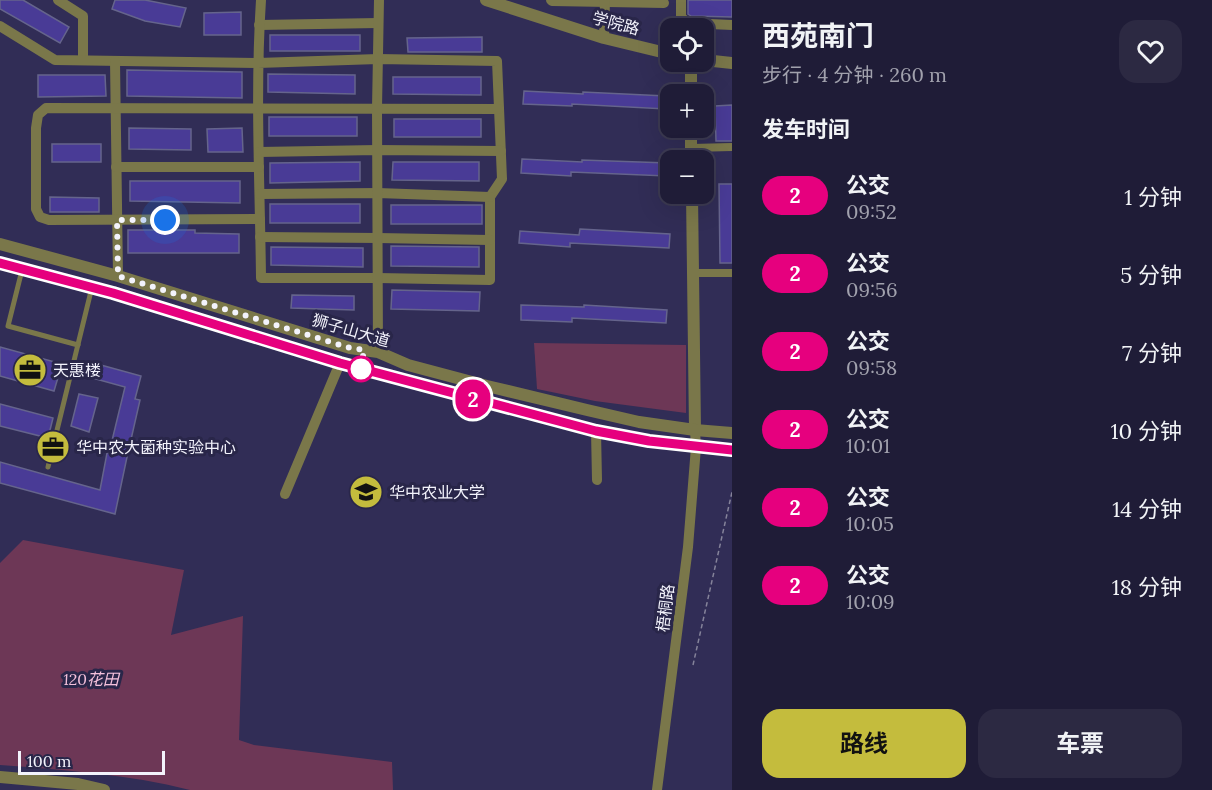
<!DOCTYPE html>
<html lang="zh">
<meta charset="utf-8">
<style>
:root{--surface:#1f1c37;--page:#2c2942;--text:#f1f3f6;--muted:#a1a1ad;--line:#3c3a52;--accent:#c4bc3d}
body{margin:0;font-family:Lora,"Noto Sans SC",serif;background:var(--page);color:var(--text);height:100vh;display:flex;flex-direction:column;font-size:22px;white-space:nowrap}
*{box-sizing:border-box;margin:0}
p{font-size:20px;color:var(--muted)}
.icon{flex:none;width:33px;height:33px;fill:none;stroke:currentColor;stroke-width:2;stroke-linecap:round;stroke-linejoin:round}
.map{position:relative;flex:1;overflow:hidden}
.side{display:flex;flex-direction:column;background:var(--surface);width:480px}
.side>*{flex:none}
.badge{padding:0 12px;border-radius:20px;font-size:21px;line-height:39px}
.controls{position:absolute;left:660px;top:18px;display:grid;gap:12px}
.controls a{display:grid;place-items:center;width:54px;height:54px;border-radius:12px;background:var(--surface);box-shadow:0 6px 24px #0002,0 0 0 2px var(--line);font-size:30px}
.scale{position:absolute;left:18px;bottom:15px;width:147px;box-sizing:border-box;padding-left:6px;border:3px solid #f3f3fc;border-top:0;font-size:16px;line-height:21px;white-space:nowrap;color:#f3f3fc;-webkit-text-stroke:4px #292649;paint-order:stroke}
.you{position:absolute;width:30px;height:30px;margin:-15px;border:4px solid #fff;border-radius:50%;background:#1a73e8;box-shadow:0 0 0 9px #1a73e833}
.map>.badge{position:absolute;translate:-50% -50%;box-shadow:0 0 0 3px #fff}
h2{padding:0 30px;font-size:22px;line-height:54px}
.round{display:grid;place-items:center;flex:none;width:63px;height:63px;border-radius:18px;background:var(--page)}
.head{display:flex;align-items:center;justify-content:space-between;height:102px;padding:0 30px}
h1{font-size:28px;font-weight:700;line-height:45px}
.action{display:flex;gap:12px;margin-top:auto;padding:12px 30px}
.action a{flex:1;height:69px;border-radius:18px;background:var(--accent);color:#111;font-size:24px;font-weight:700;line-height:69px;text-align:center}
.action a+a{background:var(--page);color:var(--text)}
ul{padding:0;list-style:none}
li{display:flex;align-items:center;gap:18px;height:78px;padding:0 30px}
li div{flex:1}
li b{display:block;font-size:22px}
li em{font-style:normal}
li .badge{min-width:66px;font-weight:700;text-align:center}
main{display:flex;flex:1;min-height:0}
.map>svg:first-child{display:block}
.built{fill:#312d56;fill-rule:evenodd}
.green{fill:#6d3756}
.building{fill:#493b96;stroke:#65648c;stroke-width:1.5}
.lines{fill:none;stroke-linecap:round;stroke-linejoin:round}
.path{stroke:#85839a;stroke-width:1.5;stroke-dasharray:4.5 3;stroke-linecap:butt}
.service{stroke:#7a774a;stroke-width:5}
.pedestrian{stroke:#7a774a;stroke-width:8}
.minor{stroke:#7a774a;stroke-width:10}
.tertiary{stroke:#7a774a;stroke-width:12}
.line-casing{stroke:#fff;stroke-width:14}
.line{stroke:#e6007e;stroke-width:9}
.walk{stroke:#f3f3fc;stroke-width:6;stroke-dasharray:0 10.8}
.stop-dot{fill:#fff;stroke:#e6007e;stroke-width:3}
.labels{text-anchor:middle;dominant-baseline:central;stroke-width:6;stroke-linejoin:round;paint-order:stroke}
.street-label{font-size:16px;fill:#f3f3fc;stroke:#292649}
.poi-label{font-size:16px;fill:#f3f3fc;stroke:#292649;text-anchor:start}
.park-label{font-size:16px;font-style:italic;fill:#f4c0db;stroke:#292649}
</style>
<main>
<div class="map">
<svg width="732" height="790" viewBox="0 0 732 790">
<rect width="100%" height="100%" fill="#292649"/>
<path class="built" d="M0,0H732V790H0ZM670,28H704V62H670ZM670,94H704V128H670ZM670,160H704V194H670Z"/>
<g class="green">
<path d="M534,343L686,345V413L595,401L537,389Z"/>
<path d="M23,540L184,570L171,635L243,616L239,740L254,745L392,762L393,790H190C128,774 64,770 0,765V563Z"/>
</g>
<g class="building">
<path d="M0,0H23L69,27L60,43L0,9Z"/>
<path d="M115,0H145L186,8L180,27L145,21L112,9Z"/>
<path d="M688,0H732V17L691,16L688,14Z"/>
<path d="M241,12V35H204V13Z"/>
<rect x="270" y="35" width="90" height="16"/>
<path d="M482,37V52H408L407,38Z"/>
<path d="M127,70L242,72V98L127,96Z"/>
<path d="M268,74L355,75V94L268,92Z"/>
<path d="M38,75H105L106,96L38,97Z"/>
<path d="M393,77H481V95L393,94Z"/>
<path d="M524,91L583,94V92L666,96V109L572,104V106L523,104Z"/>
<path d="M732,105V141H716L715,106Z"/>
<rect x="269" y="117" width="88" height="19"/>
<rect x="394" y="119" width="87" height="18"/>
<path d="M129,128L191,129V150L129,149Z"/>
<path d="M242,128L243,152H208L207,129Z"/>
<rect x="52" y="144" width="49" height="18"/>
<path d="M522,159L582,162V160L668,163L667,176L571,172V176L521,173Z"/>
<path d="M360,162V181L270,183V163Z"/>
<path d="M393,162H479V181L392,180Z"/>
<path d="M130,181H240V203L130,201Z"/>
<path d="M719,184H732V263H720Z"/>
<path d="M50,197L99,198V212H50Z"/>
<rect x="270" y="204" width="90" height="19"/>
<rect x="391" y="205" width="91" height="19"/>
<path d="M580,229L670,234L669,248L570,243V247L519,243L520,231L579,235Z"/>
<path d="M128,230H195V233L239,234V253H128Z"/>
<path d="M391,246L479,247V267L391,266Z"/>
<path d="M271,247L363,248V267L271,265Z"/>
<path d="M392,290L480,292L479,311L391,309Z"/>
<path d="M292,295L354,296V310L291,308Z"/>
<path d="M521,305L584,307V305L667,310L666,323L572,318V322L521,320Z"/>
<path d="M0,347L62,364L54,391L0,376Z"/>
<path d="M90,362L141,376L135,399L140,400L127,457L115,514L0,483V462L100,490L107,453H109L125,387L85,376Z"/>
<path d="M79,394L98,398L89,432L71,426Z"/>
<path d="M0,404L53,418L48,438L0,426Z"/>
</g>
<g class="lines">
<path class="path" d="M693,665L732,492"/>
<g class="service">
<path d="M22,270L8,326L78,345"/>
<path d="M48,467L92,287"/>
</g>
<g class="pedestrian">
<path d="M691,148L732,147"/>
<path d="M693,273H732"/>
</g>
<g class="minor">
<path d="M58,0L83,16V60"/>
<path d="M551,0L552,1L664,3"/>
<path d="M681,0V17L688,23L732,25"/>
<path d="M259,25L378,23"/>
<path d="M0,26L55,60L258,63L378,59L497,61L502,179L490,197V280L378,278H261C260,186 255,93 261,0"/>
<path d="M604,38L605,0"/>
<path d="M115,61L118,276"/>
<path d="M259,152L377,150L501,151"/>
<path d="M116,167H259"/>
<path d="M260,194L378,193L490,197"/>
<path d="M260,219L49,220L40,217L36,209V128L38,115L46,108L499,109"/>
<path d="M260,237L378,238L490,240"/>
<path d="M378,352L377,108L379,0"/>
<path d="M596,431L597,480"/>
<path d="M285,494L340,363"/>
<path d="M657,790L688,547L696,447L695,430"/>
</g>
<g class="tertiary">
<path d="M486,0L604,38L670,54"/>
<path d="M704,60L732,63"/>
<path d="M691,62V94"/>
<path d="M691,128V160"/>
<path d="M692,194L695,430"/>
<path d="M0,244L118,276L350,348L378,352L408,365L487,386L587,410L639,422L695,430L732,433"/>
<path d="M0,263L113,293L340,363L596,431L649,441L732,450"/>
<path d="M0,777L78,784L104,790"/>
</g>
</g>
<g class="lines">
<defs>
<path id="line" d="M0,263L113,293L340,363L596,431L649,441L732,450"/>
</defs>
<use href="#line" class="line-casing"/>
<use href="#line" class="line"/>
<path class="walk" d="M165,220H117L118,276L350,348L364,350L361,369"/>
</g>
<defs>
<symbol id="office-disc" viewBox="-11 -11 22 22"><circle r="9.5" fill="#c4bc3d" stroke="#292649"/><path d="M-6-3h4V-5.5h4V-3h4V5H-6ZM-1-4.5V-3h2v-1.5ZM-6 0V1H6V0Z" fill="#111"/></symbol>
<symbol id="university-disc" viewBox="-11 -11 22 22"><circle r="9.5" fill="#c4bc3d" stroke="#292649"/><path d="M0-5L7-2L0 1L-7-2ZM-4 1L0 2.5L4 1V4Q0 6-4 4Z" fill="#111"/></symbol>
</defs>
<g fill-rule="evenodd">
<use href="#office-disc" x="11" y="351" width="38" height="38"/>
<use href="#office-disc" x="34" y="428" width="38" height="38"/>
<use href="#university-disc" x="347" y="473" width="38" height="38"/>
</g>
<circle class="stop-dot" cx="361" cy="369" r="12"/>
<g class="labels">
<g class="street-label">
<text transform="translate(616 23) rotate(15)">学院路</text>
<text transform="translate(351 330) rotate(16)">狮子山大道</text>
<text transform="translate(665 608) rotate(-83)">梧桐路</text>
</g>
<g class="poi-label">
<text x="53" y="370">天惠楼</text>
<text x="76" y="447">华中农大菌种实验中心</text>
<text x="389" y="492">华中农业大学</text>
</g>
<g class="park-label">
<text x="91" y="679">120花田</text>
</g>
</g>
</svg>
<div class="controls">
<a><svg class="icon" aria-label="locate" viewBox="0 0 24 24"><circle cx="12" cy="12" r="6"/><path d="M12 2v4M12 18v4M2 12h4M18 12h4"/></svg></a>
<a>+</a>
<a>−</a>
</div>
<div class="scale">100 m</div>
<div class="you" style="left:165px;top:220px"></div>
<b class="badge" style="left:473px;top:399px;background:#e6007e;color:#fff">2</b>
</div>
<section class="side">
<div class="head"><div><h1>西苑南门</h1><p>步行 · 4 分钟 · 260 m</p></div><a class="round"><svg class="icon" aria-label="heart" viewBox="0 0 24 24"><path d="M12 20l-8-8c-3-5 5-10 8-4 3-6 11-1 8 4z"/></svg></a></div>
<h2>发车时间</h2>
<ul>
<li><span class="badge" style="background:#e6007e;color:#fff">2</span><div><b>公交</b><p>09:52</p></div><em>1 分钟</em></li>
<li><span class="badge" style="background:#e6007e;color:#fff">2</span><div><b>公交</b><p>09:56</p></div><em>5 分钟</em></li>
<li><span class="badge" style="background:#e6007e;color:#fff">2</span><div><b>公交</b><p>09:58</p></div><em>7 分钟</em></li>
<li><span class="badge" style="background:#e6007e;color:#fff">2</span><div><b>公交</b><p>10:01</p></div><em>10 分钟</em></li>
<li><span class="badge" style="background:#e6007e;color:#fff">2</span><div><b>公交</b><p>10:05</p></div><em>14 分钟</em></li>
<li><span class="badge" style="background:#e6007e;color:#fff">2</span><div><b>公交</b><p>10:09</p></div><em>18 分钟</em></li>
</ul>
<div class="action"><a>路线</a><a>车票</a></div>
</section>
</main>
